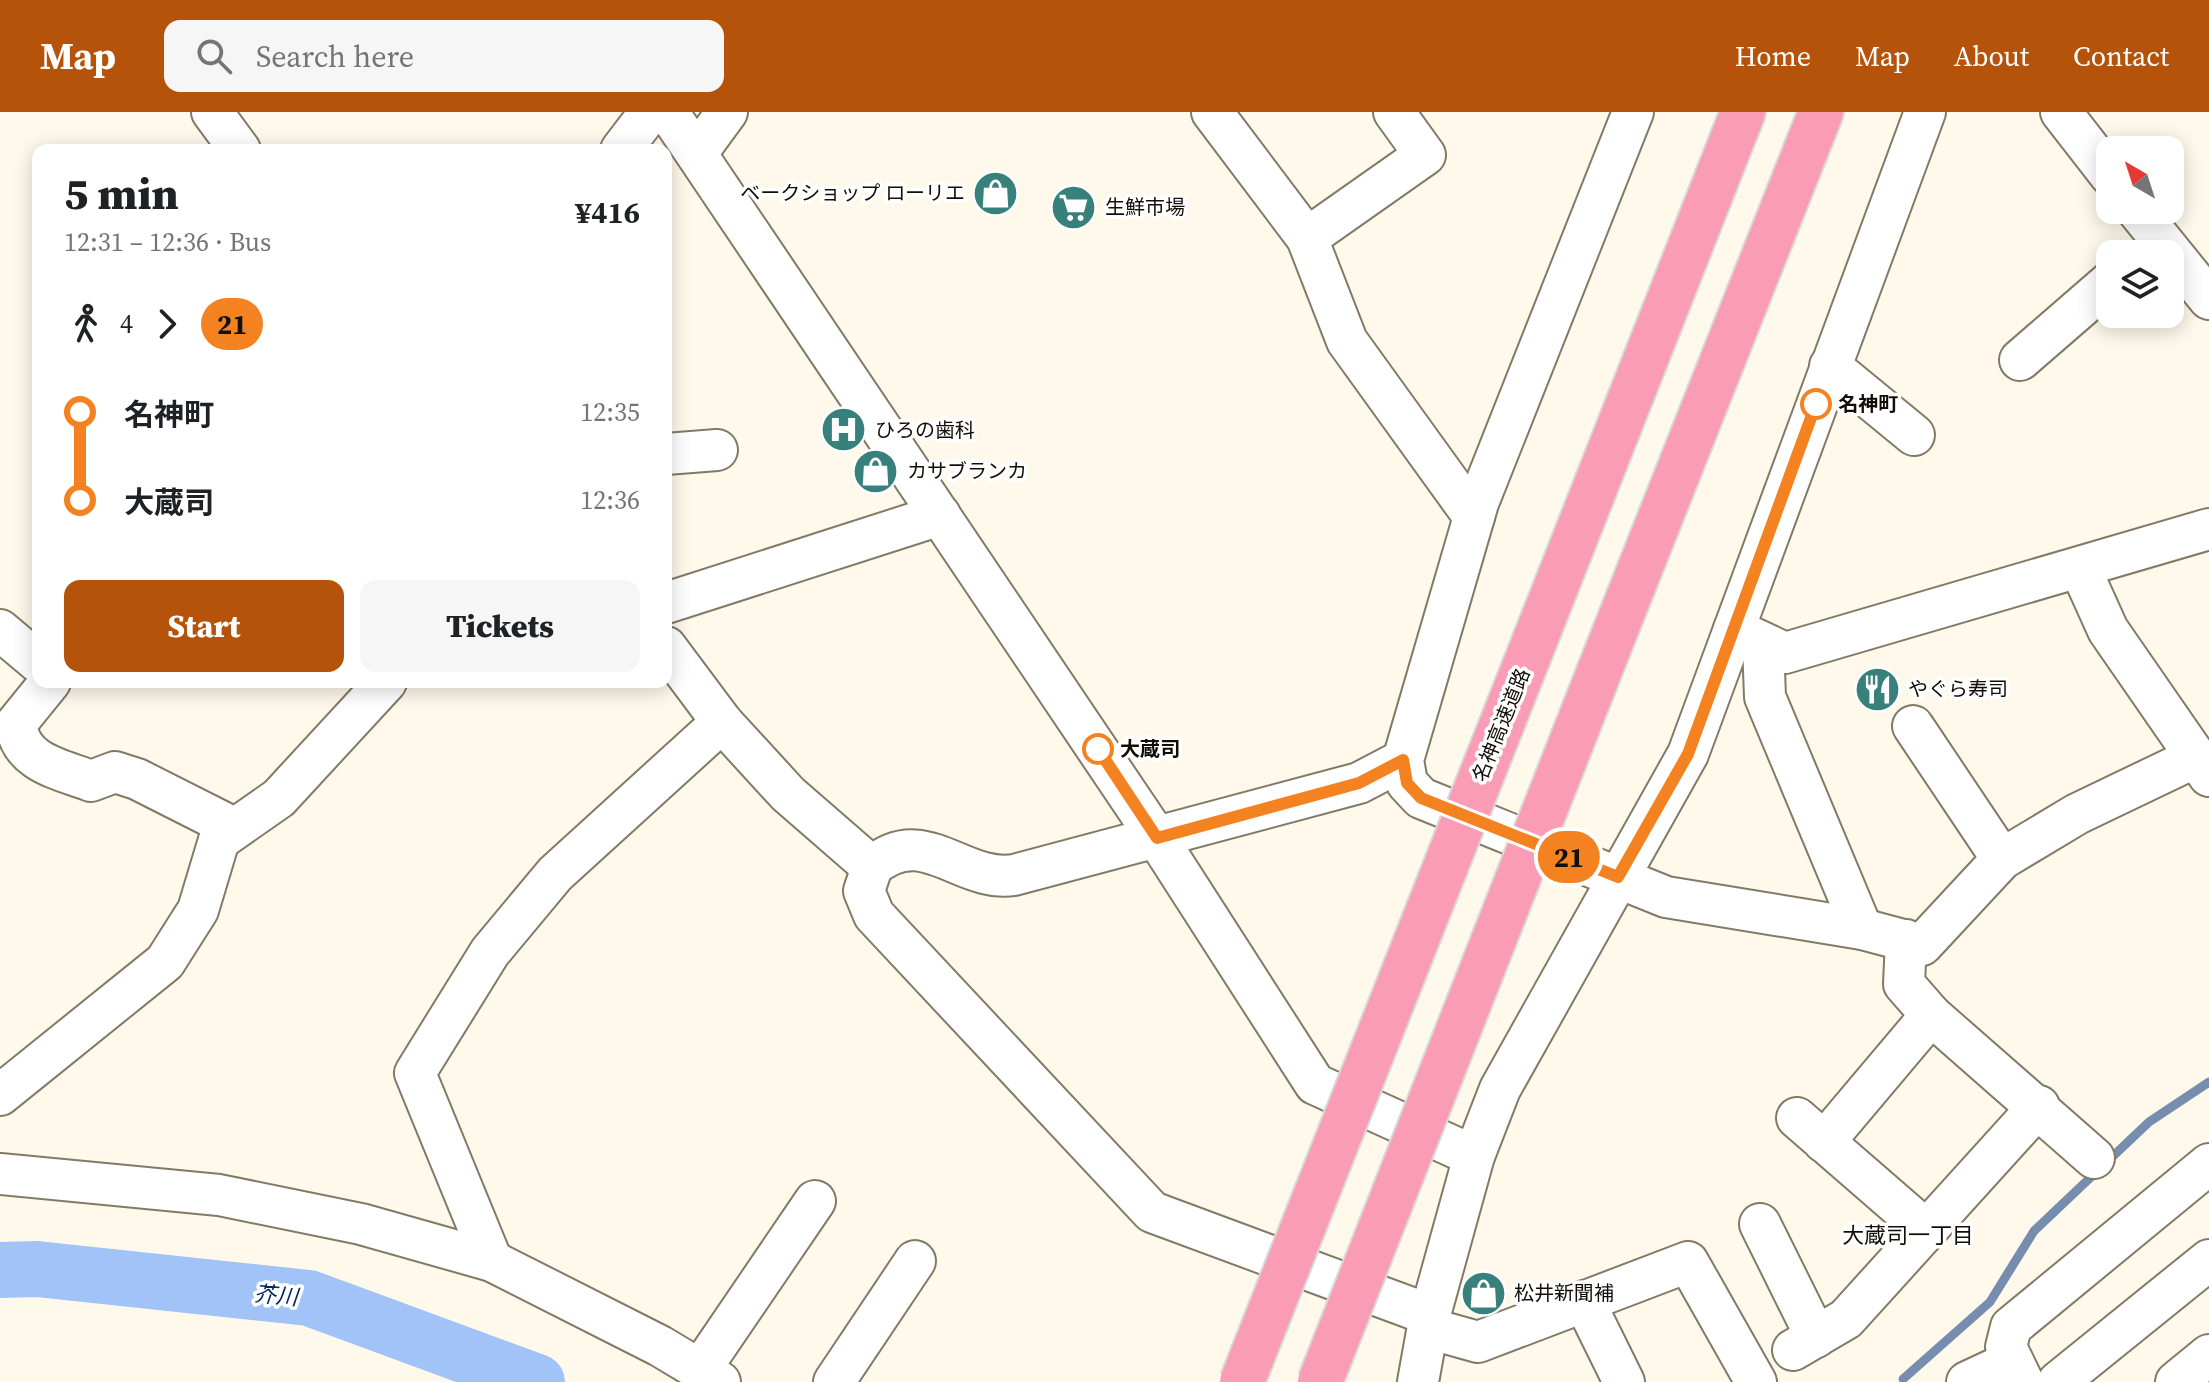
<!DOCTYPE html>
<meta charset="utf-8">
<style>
:root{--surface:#fff;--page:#f6f6f6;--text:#202124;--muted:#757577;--accent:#b45309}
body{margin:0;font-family:"Source Serif 4","Noto Sans JP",serif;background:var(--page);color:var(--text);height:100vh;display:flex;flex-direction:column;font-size:30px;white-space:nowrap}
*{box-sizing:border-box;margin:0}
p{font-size:26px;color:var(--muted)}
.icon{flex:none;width:44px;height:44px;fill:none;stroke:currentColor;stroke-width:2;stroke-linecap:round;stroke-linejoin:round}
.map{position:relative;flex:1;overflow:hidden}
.panel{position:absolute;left:32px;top:32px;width:640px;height:544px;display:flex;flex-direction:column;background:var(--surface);border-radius:16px;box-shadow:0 4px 20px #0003}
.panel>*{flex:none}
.badge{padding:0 16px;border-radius:26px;font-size:28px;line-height:52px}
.needle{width:52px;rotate:321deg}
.tools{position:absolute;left:2096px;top:24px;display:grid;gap:16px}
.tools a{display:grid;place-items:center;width:88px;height:88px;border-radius:16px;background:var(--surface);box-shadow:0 4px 20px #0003;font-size:40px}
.map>.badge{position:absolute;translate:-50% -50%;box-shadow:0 0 0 4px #fff}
.legs{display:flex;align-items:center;gap:12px;height:88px;padding:0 32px;font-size:26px}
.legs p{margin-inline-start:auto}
.summary{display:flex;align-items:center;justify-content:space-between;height:136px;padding:0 32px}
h1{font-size:44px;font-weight:800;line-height:60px}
.cta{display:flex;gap:16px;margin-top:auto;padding:16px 32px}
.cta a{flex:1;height:92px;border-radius:16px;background:var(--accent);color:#fff;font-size:32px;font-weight:800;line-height:92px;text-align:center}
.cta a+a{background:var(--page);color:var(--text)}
ul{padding:0 32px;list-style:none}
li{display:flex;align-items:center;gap:28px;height:88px;font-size:30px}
li i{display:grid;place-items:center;width:12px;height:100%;margin:0 10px;background:currentColor}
li i::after{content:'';width:20px;height:20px;margin:-10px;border:6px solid;border-radius:50%;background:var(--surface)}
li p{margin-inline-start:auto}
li:first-child i{background:linear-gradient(#0000 50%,currentColor 0)}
li:last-child i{background:linear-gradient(currentColor 50%,#0000 0)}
header{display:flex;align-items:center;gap:48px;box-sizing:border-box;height:112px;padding:0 40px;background:var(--accent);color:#fff}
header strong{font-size:38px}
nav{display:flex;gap:44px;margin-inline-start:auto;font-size:28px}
.search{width:560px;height:72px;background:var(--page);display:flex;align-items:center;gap:20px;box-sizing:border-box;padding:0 28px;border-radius:16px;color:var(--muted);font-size:30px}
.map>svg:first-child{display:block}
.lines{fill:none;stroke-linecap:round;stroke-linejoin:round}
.stream{stroke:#778daf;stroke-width:9}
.river{stroke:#a2c3f7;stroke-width:56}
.minor-casing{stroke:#837a66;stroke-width:44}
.highway-casing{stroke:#d9d8d7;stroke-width:48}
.minor{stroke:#fff;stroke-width:40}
.highway{stroke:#fb9cb6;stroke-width:44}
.highway-bridge-casing{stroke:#d9d8d7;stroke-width:48;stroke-linecap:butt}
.highway-bridge{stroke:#fb9cb6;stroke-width:44}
.line-1-casing{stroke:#fff;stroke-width:18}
.line-1{stroke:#f58220;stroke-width:12}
.stop-1-dot{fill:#fff;stroke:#f58220;stroke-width:4}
.labels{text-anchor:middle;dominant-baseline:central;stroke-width:7;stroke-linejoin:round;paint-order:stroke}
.poi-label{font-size:20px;fill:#120e07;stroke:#fff;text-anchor:start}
.stop-label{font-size:20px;font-weight:bold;fill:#120e07;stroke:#fff;text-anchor:start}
.street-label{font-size:20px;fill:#120e07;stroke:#fff}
.neighbourhood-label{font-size:22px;fill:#120e07;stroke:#fff}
.water-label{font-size:22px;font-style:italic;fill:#022762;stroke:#fff}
</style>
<header>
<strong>Map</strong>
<div class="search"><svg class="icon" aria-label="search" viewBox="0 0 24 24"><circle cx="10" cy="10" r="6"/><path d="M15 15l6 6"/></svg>Search here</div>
<nav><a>Home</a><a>Map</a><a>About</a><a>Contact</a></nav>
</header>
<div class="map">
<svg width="2209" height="1270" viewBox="0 0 2209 1270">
<rect width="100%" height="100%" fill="#fff9ec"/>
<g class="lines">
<path class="stream" d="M1903,1267L1990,1190L2034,1119L2149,1010L2209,970"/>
<path class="river" d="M0,1158L37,1157L309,1186L537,1270"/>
<defs>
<g id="minor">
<path d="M212,0L240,38"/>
<path d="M668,0L1157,726L1315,972L1474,1044"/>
<path d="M1212,0L1307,126L1347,229L1474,405"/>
<path d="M1633,0L1478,391L1403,648L1407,671L1421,686L1666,785L1862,817L1922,833L2002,747L2077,702L2196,645"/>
<path d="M2061,0L2110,63"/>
<path d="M621,38L650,0"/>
<path d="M697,41L727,0"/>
<path d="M2137,98L2209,187"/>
<path d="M1307,126L1425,43L1394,0"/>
<path d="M2020,248L2110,170"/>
<path d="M1830,254L1914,323"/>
<path d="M666,342L717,338"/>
<path d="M2080,456L2108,518L2209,664"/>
<path d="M666,491L940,403"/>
<path d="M1734,517L1785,541L2209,417"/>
<path d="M0,518L38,550"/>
<path d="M1763,531L1765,585L1862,817"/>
<path d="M666,535L722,610L788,682L872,755"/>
<path d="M50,570L16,612C20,651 60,657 91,669L115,660L137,667L234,716"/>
<path d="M1913,614L2002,747"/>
<path d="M1403,648L1359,671L1014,763C961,771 923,710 872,755L864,779L874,803L1152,1100L1430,1203"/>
<path d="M1906,828L1904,872L1931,903L2094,1046"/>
<path d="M0,983L165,850L198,798L219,728L279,686L386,570"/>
<path d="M1797,1006L1926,1118"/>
<path d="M1824,1030L1931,903"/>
<path d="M0,1062L219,1083L361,1112L492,1149L660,1234L720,1270"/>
<path d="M1760,1112L1816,1225"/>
<path d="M492,1149L415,961L490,840L555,762L722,610"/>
<path d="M1584,1189L1624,1270"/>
<path d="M1428,1216L1478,1230L1688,1150L1756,1270"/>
<path d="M1793,1238L1846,1207L2039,994"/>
<path d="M700,1258L815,1089"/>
<path d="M834,1270L915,1149"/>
<path d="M1418,1270L1430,1203L1474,1044L1500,977L1688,642L1925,0"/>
<path d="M1967,1270L2012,1249"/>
<path d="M2023,1270L2006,1235L2011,1215L2209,1052"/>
<path d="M2058,1270L2209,1148"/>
<path d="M2176,1270L2209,1243"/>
</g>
<g id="highway">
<path d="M1535,528L1743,0"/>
<path d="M1601,555L1821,0"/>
</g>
</defs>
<use href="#minor" class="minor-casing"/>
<use href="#highway" class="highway-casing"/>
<use href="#minor" class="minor"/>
<use href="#highway" class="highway"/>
<defs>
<g id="highway-bridge">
<path d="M1242,1270L1535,528"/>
<path d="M1320,1270L1601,555"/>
</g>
</defs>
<use href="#highway-bridge" class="highway-bridge-casing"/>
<use href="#highway-bridge" class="highway-bridge"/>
</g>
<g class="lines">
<defs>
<path id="line-1" d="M1098,637L1157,726L1359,671L1403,648L1407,671L1421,686L1618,765L1688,642L1816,292"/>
</defs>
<use href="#line-1" class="line-1-casing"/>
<use href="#line-1" class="line-1"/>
</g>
<defs>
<symbol id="shop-disc" viewBox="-11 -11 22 22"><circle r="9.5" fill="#38807c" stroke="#fff"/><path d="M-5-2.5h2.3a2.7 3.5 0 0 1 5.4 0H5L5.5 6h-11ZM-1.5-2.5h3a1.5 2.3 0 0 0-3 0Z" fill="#fff"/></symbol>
<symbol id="supermarket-disc" viewBox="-11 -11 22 22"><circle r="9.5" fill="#38807c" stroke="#fff"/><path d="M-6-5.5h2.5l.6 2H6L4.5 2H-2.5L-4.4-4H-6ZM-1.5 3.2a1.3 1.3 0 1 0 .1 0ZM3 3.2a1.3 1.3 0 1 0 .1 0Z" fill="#fff"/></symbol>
<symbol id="hospital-disc" viewBox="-11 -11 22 22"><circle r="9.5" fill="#38807c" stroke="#fff"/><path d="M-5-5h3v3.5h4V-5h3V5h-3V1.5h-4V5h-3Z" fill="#fff"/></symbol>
<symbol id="restaurant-disc" viewBox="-11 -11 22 22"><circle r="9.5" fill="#38807c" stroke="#fff"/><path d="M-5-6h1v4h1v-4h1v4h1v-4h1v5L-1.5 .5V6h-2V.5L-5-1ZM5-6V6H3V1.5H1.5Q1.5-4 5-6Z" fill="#fff"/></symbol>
</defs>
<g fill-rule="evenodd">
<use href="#shop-disc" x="970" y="56" width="51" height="51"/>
<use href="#supermarket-disc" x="1048" y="70" width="51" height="51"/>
<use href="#hospital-disc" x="818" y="292" width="51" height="51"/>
<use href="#shop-disc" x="850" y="334" width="51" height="51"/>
<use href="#restaurant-disc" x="1852" y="552" width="51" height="51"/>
<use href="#shop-disc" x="1458" y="1156" width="51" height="51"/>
</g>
<g class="stop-1-dot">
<circle cx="1816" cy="292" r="14"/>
<circle cx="1098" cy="637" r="14"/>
</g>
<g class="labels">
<g class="poi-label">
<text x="965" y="81" text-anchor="end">ベークショップ ローリエ</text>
<text x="1105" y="95">生鮮市場</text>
<text x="875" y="318">ひろの歯科</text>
<text x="907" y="359">カサブランカ</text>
<text x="1908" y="577">やぐら寿司</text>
<text x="1514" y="1181">松井新聞補</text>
</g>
<g class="stop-label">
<text x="1838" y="292">名神町</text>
<text x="1120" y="637">大蔵司</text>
</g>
<g class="street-label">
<text transform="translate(1501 613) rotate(-68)">名神高速道路</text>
</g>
<g class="neighbourhood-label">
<text x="1908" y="1123">大蔵司一丁目</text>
</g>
<g class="water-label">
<text transform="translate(276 1183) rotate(5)">芥川</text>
</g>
</g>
</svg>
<div class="tools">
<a><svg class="needle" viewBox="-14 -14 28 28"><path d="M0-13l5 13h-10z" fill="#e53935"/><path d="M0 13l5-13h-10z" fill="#757577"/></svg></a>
<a><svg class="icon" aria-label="layers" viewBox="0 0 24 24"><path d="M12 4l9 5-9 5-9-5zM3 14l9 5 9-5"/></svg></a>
</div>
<b class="badge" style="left:1569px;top:745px;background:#f58220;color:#111">21</b>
<section class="panel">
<div class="summary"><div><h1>5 min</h1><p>12:31 – 12:36 · Bus</p></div><b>¥416</b></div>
<div class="legs"><svg class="icon" aria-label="walk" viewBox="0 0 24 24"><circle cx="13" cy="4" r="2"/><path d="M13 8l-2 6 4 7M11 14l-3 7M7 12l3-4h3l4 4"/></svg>4<svg class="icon" aria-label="forward" viewBox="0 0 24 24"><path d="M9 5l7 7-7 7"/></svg><b class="badge" style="background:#f58220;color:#111">21</b></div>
<ul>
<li><i style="color:#f58220"></i><b>名神町</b><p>12:35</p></li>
<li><i style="color:#f58220"></i><b>大蔵司</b><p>12:36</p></li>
</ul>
<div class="cta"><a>Start</a><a>Tickets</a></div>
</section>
</div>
